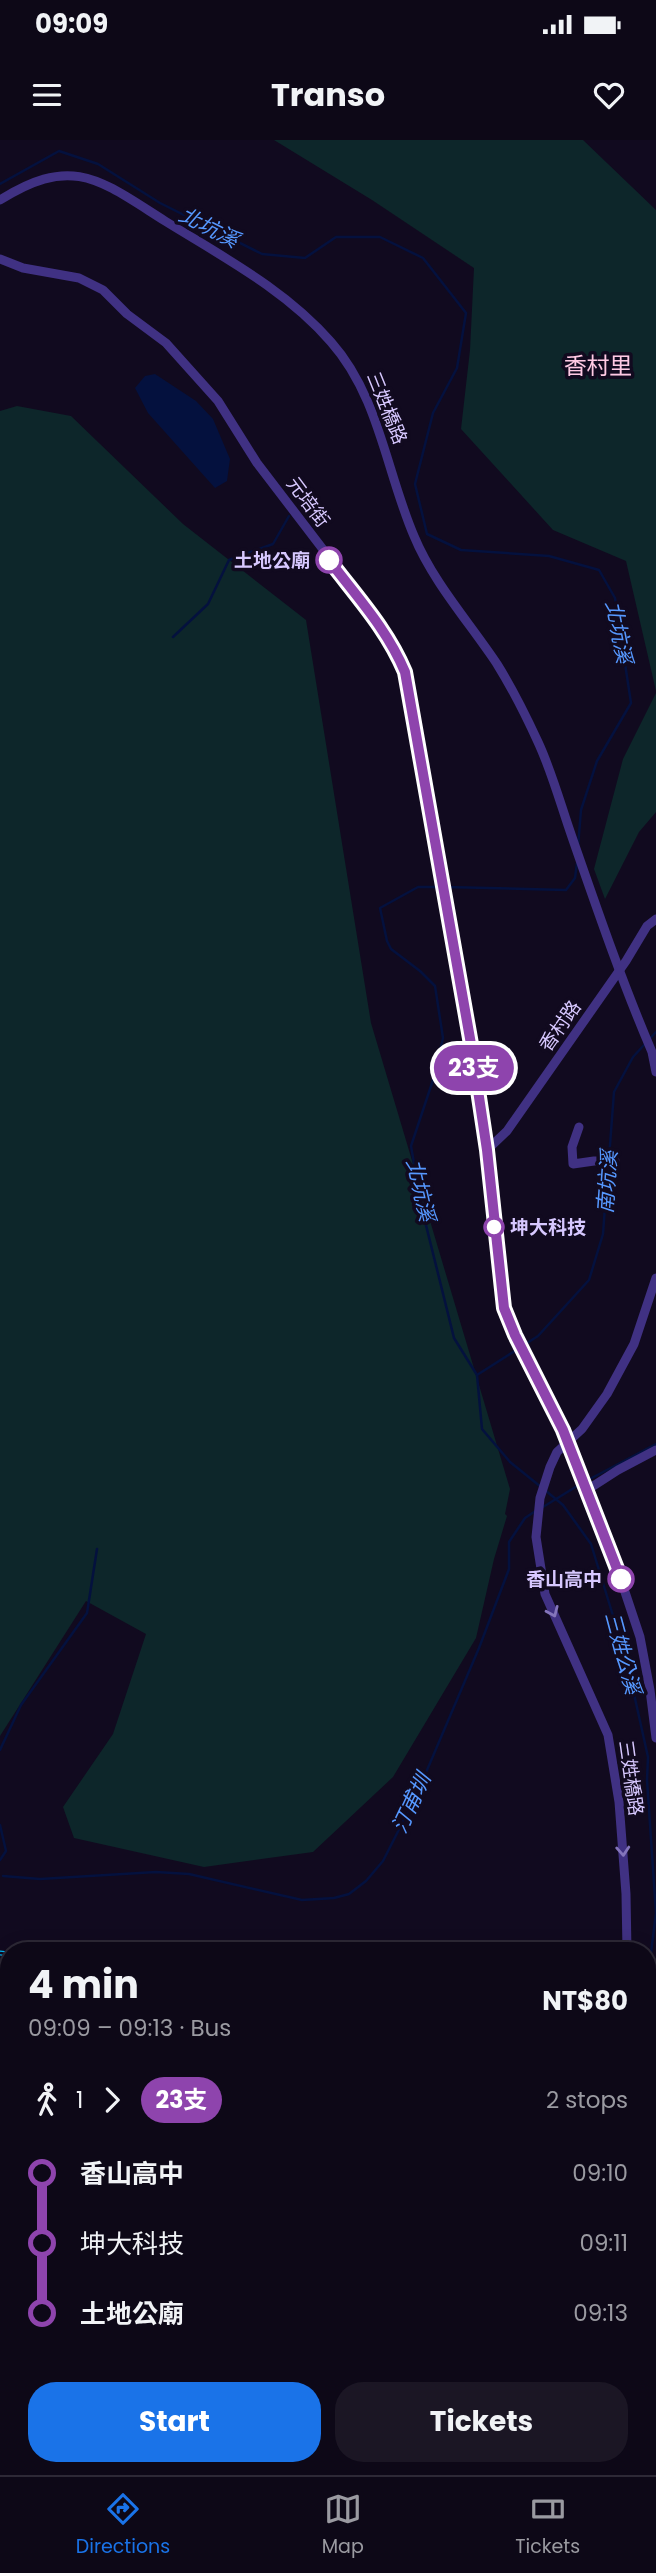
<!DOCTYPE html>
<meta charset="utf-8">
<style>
:root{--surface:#0d0817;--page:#1b1624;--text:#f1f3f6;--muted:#9a9aa1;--line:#2d2936;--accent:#1a73e8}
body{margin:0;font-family:Poppins,"Noto Sans TC",sans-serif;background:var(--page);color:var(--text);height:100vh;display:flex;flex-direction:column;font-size:26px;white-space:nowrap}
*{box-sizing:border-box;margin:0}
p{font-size:23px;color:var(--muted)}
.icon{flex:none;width:38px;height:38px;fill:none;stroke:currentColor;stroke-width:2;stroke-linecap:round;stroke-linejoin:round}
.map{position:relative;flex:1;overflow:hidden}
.details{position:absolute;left:0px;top:1802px;width:656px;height:534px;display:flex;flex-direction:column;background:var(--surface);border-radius:28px 28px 0 0;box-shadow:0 4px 18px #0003,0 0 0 2px var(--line)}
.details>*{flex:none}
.badge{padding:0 14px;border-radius:23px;font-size:24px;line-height:46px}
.map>.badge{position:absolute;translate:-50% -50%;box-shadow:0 0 0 4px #fff}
.legs{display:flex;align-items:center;gap:10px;height:77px;padding:0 28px;font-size:23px}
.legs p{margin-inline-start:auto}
.headline{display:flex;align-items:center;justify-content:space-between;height:119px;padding:0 28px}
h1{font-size:38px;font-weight:700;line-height:52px}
.action{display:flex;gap:14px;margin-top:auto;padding:14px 28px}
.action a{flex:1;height:80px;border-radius:28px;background:var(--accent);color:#fff;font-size:28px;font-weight:700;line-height:80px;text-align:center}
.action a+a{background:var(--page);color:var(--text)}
ul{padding:0 28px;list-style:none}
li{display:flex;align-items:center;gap:24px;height:70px;font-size:26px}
li i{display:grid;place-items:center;width:10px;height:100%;margin:0 9px;background:currentColor}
li i::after{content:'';width:18px;height:18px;margin:-9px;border:5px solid;border-radius:50%;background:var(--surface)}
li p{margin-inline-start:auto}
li:first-child i{background:linear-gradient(#0000 50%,currentColor 0)}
li:last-child i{background:linear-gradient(currentColor 50%,#0000 0)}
.status{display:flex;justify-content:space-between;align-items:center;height:49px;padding:0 35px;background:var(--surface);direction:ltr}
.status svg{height:19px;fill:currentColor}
header{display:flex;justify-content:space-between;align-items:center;height:91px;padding:0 28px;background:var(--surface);font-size:32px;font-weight:700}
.dock{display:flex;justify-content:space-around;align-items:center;height:98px;border-top:2px solid var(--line);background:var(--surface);font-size:19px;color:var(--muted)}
.dock a{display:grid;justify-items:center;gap:4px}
.dock .on{color:var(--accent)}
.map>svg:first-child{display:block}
.green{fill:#0d262a}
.water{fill:#04113e}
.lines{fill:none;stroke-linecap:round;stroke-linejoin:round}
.stream{stroke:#04113e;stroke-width:2.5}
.minor{stroke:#403183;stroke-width:9}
.major{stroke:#d84fff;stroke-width:12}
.rail-casing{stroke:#00b6f3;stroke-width:5}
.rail{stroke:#110a1f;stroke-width:2.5;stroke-dasharray:8;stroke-linecap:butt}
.oneway{stroke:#8475bb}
.line-1-casing{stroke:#fff;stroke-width:16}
.line-1{stroke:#8e44ad;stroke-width:10}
.stop-1-dot{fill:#fff;stroke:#8e44ad;stroke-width:3.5}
.labels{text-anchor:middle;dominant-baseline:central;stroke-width:7;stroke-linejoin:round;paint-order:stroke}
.street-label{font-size:19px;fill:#d7c8ff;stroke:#110a1f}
.stop-label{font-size:19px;font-weight:bold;fill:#d7c8ff;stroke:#110a1f;text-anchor:end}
.water-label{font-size:21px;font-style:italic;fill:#5698ff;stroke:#110a1f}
.quarter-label{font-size:23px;fill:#ffcae4;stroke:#110a1f}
</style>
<div class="status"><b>09:09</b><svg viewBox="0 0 49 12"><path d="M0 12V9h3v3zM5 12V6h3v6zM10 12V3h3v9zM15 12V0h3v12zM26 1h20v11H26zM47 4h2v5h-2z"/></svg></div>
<header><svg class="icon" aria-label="menu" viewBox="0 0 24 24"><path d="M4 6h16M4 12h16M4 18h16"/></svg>Transo<svg class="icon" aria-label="heart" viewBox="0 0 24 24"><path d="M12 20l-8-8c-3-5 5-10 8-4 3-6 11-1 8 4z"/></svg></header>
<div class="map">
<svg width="656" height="2335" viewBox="0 0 656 2335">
<rect width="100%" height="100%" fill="#110a1f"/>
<g class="green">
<path d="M274,0H583L656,70V551L626,421L553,390L461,289L470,210L474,128L372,60Z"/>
<path d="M17,266L71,276L183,384L306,480L371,883L510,1349L505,1374L507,1376L494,1419L476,1498L393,1637L313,1712L204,1727L74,1698L63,1667L113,1594L146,1494L86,1461L0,1596V271Z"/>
<path d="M656,553V672L639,692L605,759L594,729L623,619Z"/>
</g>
<path class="water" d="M155,234L196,261L213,279L230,319L227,341L215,348L148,273L135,248L145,236Z"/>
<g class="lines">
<g class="stream">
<path d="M0,44L59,11L98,24L160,63L262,114L305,118L336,97H380L423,118L466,173L457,228L433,273L415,344L427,394L461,410L549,416L599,430L615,458L631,563L597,621L581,670L578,706"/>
<path d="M173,497L208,464L229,420L273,404L289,376"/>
<path d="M439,747H418L380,768L387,801L391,809L420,831L435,846L443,898L433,940L411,1006L422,1069L454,1198L477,1235L482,1289L510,1322L541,1347"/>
<path d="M446,747L566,750L575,738L577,723"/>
<path d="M609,1018L614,952L633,917L656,892"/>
<path d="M524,1205L538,1196L589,1140L603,1094L608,1025"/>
<path d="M477,1235L518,1209"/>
<path d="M588,1340L656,1304"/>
<path d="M546,1351L563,1365L591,1404L626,1518L648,1617L647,1640L656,1773L648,1836"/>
<path d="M543,1367L582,1343"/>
<path d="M0,1610L21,1565L87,1473L97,1409"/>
<path d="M0,1685L6,1711L0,1720"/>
<path d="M3,1736L40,1739L156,1732L189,1734L302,1760L334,1758L349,1754L366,1741L383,1721L416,1656L479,1508L509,1429V1402L525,1378L537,1370"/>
<path d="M491,2335V2328"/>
</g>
<g class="minor">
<path d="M0,60C73,14 100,40 165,81C223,117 286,150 331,202C379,256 386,331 414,396C433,442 469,482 497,524C512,548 526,576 538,602C552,632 561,666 572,697C597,769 622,842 652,912L656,932"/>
<path d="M0,119L23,128L79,138L103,150L127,174L166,203L218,261L257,323L377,480L398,514L405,532L471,904L487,1010L504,1168L515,1195L563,1290L583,1337L625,1452L640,1497L650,1550L656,1598"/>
<path d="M579,987L572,1007L573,1024L594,1021H615"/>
<path d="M487,1010L507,991L626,821L647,786L656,779"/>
<path d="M587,1350L618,1330L656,1310"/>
<path d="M627,1811L626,1754L619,1662L608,1595L545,1454L536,1397L540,1358L550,1327L557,1312L582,1289L607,1254L634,1204L656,1138"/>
<path d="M655,1961L648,2051L656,2088"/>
<path d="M0,2254H9"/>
<path d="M178,2328L186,2335"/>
</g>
<g class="major">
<path d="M0,1921H9"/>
<path d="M0,1935L9,1936"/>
<path d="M648,1948H656"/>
<path d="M648,1963L656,1964"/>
</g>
<defs>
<g id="rail">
<path d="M0,1813L9,1814"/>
<path d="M648,1851L656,1852"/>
</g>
</defs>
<use href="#rail" class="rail-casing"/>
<use href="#rail" class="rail"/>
</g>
<defs><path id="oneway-chevron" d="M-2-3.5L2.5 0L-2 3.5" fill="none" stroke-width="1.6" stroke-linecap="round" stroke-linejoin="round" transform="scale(1.75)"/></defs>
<g class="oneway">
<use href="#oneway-chevron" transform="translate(553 1472) rotate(66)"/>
<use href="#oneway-chevron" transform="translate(623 1711) rotate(86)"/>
</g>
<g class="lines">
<defs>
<path id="line-1" d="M329,420C357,457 387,489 405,532L471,904L487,1010L504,1168L515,1195L563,1290L621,1439"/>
</defs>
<use href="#line-1" class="line-1-casing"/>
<use href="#line-1" class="line-1"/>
</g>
<g class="stop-1-dot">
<circle cx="329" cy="420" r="12"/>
<circle cx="494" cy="1087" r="9"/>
<circle cx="621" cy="1439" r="12"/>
</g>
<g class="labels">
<g class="street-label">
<text transform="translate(387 268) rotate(68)">三姓橋路</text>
<text transform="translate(308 362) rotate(53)">元培街</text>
<text transform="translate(560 886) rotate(-55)">香村路</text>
<text transform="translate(631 1638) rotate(82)">三姓橋路</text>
</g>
<g class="stop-label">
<text x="310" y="420">土地公廟</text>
<text x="510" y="1087" text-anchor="start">坤大科技</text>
<text x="602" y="1439">香山高中</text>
</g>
<g class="water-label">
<text transform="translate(209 87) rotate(27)">北坑溪</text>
<text transform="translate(619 492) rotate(79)">北坑溪</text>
<text transform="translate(607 1042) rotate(-86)">南坑溪</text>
<text transform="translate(421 1050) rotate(77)">北坑溪</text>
<text transform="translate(623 1513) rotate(75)">三姓公溪</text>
<text transform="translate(411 1663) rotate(-65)">汀甫圳</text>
</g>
<g class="quarter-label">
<text x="598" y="226">香村里</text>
</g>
</g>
</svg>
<b class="badge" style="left:474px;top:928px;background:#8e44ad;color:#fff">23支</b>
<section class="details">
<div class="headline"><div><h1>4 min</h1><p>09:09 – 09:13 · Bus</p></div><b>NT$80</b></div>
<div class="legs"><svg class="icon" aria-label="walk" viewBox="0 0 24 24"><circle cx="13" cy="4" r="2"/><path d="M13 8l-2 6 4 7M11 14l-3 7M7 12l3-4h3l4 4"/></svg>1<svg class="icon" aria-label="forward" viewBox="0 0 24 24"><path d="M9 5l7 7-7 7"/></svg><b class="badge" style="background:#8e44ad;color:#fff">23支</b><p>2 stops</p></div>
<ul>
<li><i style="color:#8e44ad"></i><b>香山高中</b><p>09:10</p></li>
<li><i style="color:#8e44ad"></i><span>坤大科技</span><p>09:11</p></li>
<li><i style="color:#8e44ad"></i><b>土地公廟</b><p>09:13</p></li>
</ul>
<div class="action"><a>Start</a><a>Tickets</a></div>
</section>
</div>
<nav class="dock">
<a class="on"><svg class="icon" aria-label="directions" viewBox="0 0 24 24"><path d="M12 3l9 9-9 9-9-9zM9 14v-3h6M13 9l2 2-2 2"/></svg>Directions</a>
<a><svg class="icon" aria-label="map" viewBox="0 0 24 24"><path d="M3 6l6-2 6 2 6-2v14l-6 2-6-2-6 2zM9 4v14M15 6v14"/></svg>Map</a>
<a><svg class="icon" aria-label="tickets" viewBox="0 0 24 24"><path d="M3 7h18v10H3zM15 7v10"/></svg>Tickets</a>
</nav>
